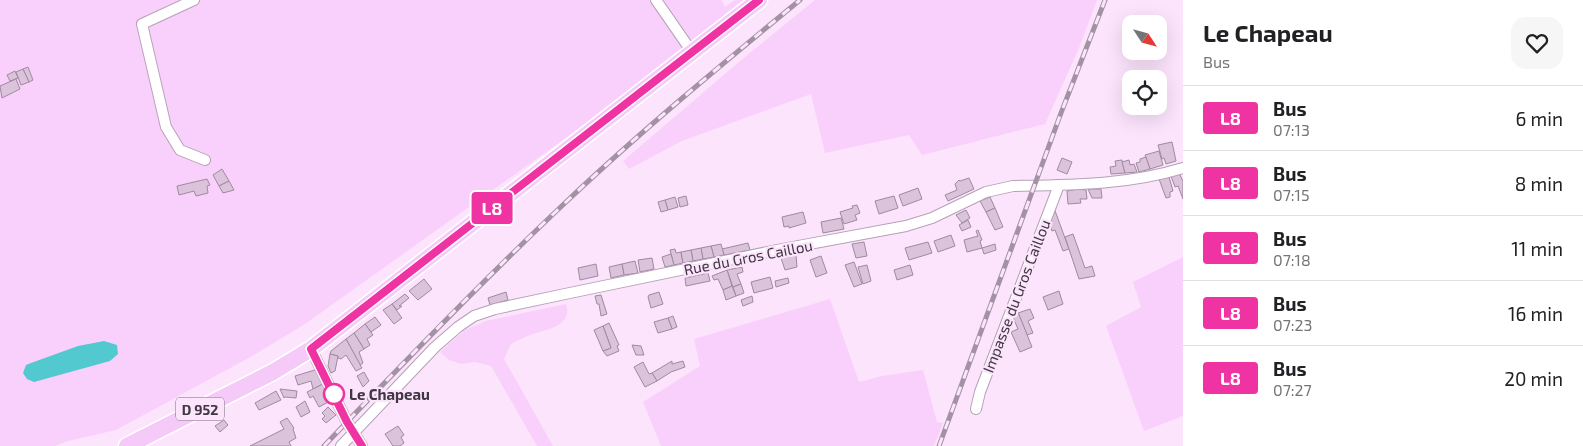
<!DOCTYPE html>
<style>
:root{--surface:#fff;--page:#f6f6f6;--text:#202124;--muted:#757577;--line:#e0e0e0}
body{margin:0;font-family:"Exo 2",sans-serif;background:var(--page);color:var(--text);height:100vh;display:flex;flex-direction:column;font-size:19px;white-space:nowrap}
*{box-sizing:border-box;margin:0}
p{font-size:16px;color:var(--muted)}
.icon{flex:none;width:28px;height:28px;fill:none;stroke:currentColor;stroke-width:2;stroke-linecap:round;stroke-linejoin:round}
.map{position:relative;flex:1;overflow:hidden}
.panel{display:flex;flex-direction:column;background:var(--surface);width:400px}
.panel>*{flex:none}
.badge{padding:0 10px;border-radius:4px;font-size:18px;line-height:32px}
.needle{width:32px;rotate:126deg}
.fabs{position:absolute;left:1122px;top:15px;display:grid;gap:10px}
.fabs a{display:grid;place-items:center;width:45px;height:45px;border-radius:10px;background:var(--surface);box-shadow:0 5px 20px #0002;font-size:25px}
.map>.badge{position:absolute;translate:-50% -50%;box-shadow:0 0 0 2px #fff}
.round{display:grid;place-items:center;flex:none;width:52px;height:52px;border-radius:15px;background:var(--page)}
.summary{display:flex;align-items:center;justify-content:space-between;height:85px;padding:0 20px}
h1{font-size:24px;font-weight:700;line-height:38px}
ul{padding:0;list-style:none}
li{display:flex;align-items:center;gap:15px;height:65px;padding:0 20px;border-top:1px solid var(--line)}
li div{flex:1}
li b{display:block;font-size:19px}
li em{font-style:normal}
li .badge{min-width:55px;font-weight:700;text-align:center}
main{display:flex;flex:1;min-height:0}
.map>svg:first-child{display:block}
.green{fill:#f9d0fb}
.water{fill:#52c8cf}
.building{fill:#dac3db;stroke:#9f8aa0}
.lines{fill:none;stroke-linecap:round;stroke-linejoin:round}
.street-casing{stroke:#b6a0b7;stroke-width:12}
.primary-casing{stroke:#fff;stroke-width:19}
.street{stroke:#fff;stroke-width:10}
.primary{stroke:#f5caf8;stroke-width:16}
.rail-casing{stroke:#a392a4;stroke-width:5}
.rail{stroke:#fbe4fc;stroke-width:3;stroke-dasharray:9;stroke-linecap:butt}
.line-casing{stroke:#fff;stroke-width:11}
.line{stroke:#f033a3;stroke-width:8}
.stop-dot{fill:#fff;stroke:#f033a3;stroke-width:2.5}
.labels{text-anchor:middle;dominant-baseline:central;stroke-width:4.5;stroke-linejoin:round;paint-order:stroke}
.shield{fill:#fbe4fc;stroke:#786b79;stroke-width:1}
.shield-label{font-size:14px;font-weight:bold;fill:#403741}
.street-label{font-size:15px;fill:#403741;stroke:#fbe4fc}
.stop-label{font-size:15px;font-weight:bold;fill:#403741;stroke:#fbe4fc;text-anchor:start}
</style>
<main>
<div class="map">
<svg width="1183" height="446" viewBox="0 0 1183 446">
<rect width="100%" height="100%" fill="#fbe4fc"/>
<g class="green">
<path d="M0,0H721L725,7L735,0H746L584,125L305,324L254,355L116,430L68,441L55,446H0Z"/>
<path d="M815,0H1097L1079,48L1045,124L922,155L909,135L825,153L811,94L682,141L629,169L623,161L746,56Z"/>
<path d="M1183,257V416L1144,431L1106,326L1141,307L1133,282Z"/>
<path d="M830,299L859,382L882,376L923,370L937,422L943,423L934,446H661L643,402L700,366L694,339Z"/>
<path d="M566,304C573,326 548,329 533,334C525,337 518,340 511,344L504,359L553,446H537L491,366L475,362L461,364L449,360L440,352L465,330L486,321Z"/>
</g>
<path class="water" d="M104,341L117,345L118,354L110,361L34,382L27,379L23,373L26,365L31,363L78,346Z"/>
<g class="building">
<path d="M28,67L33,80L29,82L23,69Z"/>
<path d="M23,69L29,82L21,85L16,72Z"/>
<path d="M15,71L18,78L10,81L7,75Z"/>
<path d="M16,79L20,89L2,98L0,86Z"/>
<path d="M1172,142L1176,161L1166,164L1164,158L1162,159L1158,145Z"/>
<path d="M1159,151L1163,165L1150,169L1145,155Z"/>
<path d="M1146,157L1150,169L1139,172L1136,163L1140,162V159Z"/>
<path d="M1062,158L1072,162L1067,174L1057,170Z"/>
<path d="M1122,160L1125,173L1111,174L1110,167L1116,166L1115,161Z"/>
<path d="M1129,160L1130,165L1134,164L1137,172L1125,173L1122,162Z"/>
<path d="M222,169L229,181L219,186L213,175Z"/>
<path d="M1179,173L1183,181V199L1178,186L1175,187L1171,176Z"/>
<path d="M1169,177L1173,191L1170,192V197L1166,198L1159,179Z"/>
<path d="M969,178L974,189L948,201L945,195L957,190L955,184L959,180L960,181Z"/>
<path d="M207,179L210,185L207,186L208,193L196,196L194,191L179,195L177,186Z"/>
<path d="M229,181L234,190L223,193L219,186Z"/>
<path d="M918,188L922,199L903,206L899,195Z"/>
<path d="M1078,189L1086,190L1087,199H1080L1081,203L1068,204L1067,191Z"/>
<path d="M1088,189H1101L1102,198H1092Z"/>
<path d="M686,196L688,205L680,207L678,198Z"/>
<path d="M894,196L898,208L879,214L875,201Z"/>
<path d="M675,197L678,207L668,210L665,200Z"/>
<path d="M990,197L995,208L986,212L980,201Z"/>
<path d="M665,200L668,210L661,212L658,202Z"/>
<path d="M857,205L860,213L855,215L857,220L844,224L840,212L853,208L852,206Z"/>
<path d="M995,208L1003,227L995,230L986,212Z"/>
<path d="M1054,208L1069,249L1063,251L1055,230L1052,231L1049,222Z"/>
<path d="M966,210L970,218L962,223L956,215Z"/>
<path d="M803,212L806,223L789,228V226L784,227L782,217Z"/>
<path d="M841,218L844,229L823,233L821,222Z"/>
<path d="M968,220L971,227L962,231L959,225Z"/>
<path d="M978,230L982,240L980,241L982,248L967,252L964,240L978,236L976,231Z"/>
<path d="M1073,234L1085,268L1092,266L1095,276L1079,279L1065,237Z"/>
<path d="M951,235L955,246L938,252L934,241Z"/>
<path d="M864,242L867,256L856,258L852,244Z"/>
<path d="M928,242L932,253L909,260L905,248Z"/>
<path d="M748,243L750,250L724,255L722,249Z"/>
<path d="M721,244L724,255L714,257L711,246Z"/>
<path d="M995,244L996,250L984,254L982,248Z"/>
<path d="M711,246L714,257L703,259L701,248Z"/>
<path d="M701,248L703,259L693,261L691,250Z"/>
<path d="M675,249L676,253L681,252L683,263L674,265L670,250Z"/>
<path d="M691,250L693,261L683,263L681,252Z"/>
<path d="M671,254L674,265L665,267L662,257Z"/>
<path d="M796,255L797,267L785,270L781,258Z"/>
<path d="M821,256L827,273L816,277L810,260Z"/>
<path d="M652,258L654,269L640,272L638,260Z"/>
<path d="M635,261L638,273L624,275L622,264Z"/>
<path d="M854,262L862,284L854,287L845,265Z"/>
<path d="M596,264L598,276L580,280L578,268Z"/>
<path d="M622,264L624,275L611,278L609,267Z"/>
<path d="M867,265L871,281L863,284L858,267Z"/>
<path d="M910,265L913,275L897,280L894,270Z"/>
<path d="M742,267L743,272L737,274L741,284L733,287L727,270Z"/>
<path d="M727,270L732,286L723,290L718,279L714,280L712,276Z"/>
<path d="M708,273L710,281L686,286L685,278Z"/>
<path d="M770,277L773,288L754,293L751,282Z"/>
<path d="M788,278L789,283L776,287L775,281Z"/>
<path d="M424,279L432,289L418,300L409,291Z"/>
<path d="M741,284L744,293L736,296L733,287Z"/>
<path d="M732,286L736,296L726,300L723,290Z"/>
<path d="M1059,291L1063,304L1048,310L1043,297Z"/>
<path d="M506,292L508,300L490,305L488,298Z"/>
<path d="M659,292L663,304L651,308L648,297L649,295Z"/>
<path d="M405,294L409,298L399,306H402L397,310L392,304Z"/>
<path d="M601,295L607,314L601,316L599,304H597L595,296Z"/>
<path d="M752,296L753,302L743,306L741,300Z"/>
<path d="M392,304L402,318L394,324L383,310Z"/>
<path d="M1030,309L1034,318L1028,321L1033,333L1027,335L1018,313Z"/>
<path d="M1018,312L1032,347L1020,352L1011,332L1018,329L1012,315Z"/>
<path d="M673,316L677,327L672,329L668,318Z"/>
<path d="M375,317L381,325L371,332L365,324Z"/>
<path d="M668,318L672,329L658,333L654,322Z"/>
<path d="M609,323L619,345L617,346L619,351L607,356L603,351L611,348L603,326Z"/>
<path d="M365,324L373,335L367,339L370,345L364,349L354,333Z"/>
<path d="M603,326L611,348L603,351L594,330Z"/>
<path d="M354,333L364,349L359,352L363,363L360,365L346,339Z"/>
<path d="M346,339L362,368L356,371L346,355L341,359L338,358V356L330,354L331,351Z"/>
<path d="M632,345L641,346L644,355H636Z"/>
<path d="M330,354L338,356L335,371L331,373L328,366Z"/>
<path d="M672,361V364L683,361L685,367L671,372L657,381L652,373Z"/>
<path d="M643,362L649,374L652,373L657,381L645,387L634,367Z"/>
<path d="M318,369L323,384L313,389L311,381L298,385L295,376Z"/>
<path d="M364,372L369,381L363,387L357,376Z"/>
<path d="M323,384L330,401L319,407L313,396L310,398L307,392Z"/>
<path d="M280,389L297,391L296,398L285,397L284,398Z"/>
<path d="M276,391L281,400L259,410L255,403Z"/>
<path d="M305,401L310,412L301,417L296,407Z"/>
<path d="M328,407L336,415L326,423L322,419L325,416L322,413Z"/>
<path d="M287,418L294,428L293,429L296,438L289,442L291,446H250L284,429L280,422Z"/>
<path d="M224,420L228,425L220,432L215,426Z"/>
<path d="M398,426L404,435L401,437L404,443L400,446H393L385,434Z"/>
</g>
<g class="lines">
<defs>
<g id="street">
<path d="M194,0L142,24L166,127L180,150L205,160"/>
<path d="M656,0L692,52"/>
<path d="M311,349L347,422L362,446"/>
<path d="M976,409L980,392L1059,185"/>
<path d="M341,446L435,347L458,327L474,316L495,309L565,294L782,249L906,226L932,218L986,192L1013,186C1071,185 1128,185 1183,168"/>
</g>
<path id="primary" d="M127,446L273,372L311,349L759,0"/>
</defs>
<use href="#street" class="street-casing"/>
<use href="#primary" class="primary-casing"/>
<use href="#street" class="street"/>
<use href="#primary" class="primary"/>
<defs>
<g id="rail">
<path d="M324,446C403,363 483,280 566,202C641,131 721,65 800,0"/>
<path d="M939,446L1061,113L1105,0"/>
</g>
</defs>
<use href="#rail" class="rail-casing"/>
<use href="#rail" class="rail"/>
</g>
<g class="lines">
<defs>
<path id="line" d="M362,446L347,422L311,349L759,0"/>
</defs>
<use href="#line" class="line-casing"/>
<use href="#line" class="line"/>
</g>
<circle class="stop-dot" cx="334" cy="394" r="10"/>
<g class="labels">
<rect class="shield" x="176" y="397.5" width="48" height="23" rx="4"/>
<g class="shield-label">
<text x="200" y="409">D 952</text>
</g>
<g class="street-label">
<text transform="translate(748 257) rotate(-11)">Rue du Gros Caillou</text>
<text transform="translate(1016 296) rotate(-69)">Impasse du Gros Caillou</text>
</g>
<g class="stop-label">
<text x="349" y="394">Le Chapeau</text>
</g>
</g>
</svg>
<div class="fabs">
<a><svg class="needle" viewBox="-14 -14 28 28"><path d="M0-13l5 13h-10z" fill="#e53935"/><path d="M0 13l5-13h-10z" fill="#757577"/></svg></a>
<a><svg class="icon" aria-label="locate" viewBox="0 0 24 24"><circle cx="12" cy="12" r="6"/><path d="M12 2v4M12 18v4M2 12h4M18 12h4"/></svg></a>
</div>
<b class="badge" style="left:492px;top:208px;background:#f033a3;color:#fff">L8</b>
</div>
<section class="panel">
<div class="summary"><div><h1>Le Chapeau</h1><p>Bus</p></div><a class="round"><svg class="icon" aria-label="heart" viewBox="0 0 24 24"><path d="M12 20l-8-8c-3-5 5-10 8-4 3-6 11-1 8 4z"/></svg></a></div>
<ul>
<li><span class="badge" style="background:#f033a3;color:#fff">L8</span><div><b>Bus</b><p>07:13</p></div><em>6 min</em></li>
<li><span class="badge" style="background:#f033a3;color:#fff">L8</span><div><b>Bus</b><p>07:15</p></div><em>8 min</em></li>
<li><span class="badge" style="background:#f033a3;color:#fff">L8</span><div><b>Bus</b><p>07:18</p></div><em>11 min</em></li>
<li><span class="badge" style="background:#f033a3;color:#fff">L8</span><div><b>Bus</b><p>07:23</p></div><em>16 min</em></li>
<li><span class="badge" style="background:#f033a3;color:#fff">L8</span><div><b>Bus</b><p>07:27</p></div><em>20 min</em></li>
</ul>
</section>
</main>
